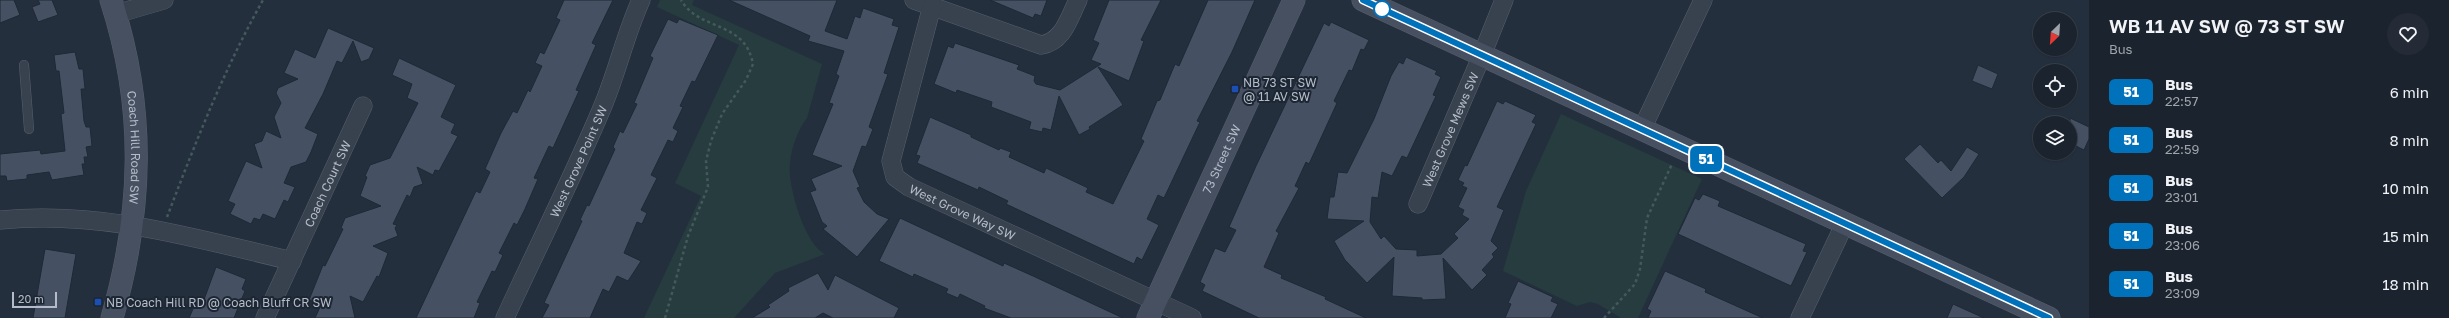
<!DOCTYPE html>
<style>
:root{--surface:#1b232e;--page:#242b36;--text:#f1f3f6;--muted:#a0a4aa;--line:#39404a}
body{margin:0;font-family:"Golos Text",sans-serif;background:var(--page);color:var(--text);height:100vh;display:flex;flex-direction:column;font-size:15px;white-space:nowrap}
*{box-sizing:border-box;margin:0}
p{font-size:13px;color:var(--muted)}
.icon{flex:none;width:22px;height:22px;fill:none;stroke:currentColor;stroke-width:2;stroke-linecap:round;stroke-linejoin:round}
.map{position:relative;flex:1;overflow:hidden}
.details{display:flex;flex-direction:column;background:var(--surface);width:360px}
.details>*{flex:none}
.badge{padding:0 8px;border-radius:6px;font-size:14px;line-height:26px}
.needle{width:26px;rotate:205deg}
.fabs{position:absolute;left:2033px;top:12px;display:grid;gap:8px}
.fabs a{display:grid;place-items:center;width:44px;height:44px;border-radius:50%;background:var(--surface);box-shadow:0 1px 3px #0004,0 0 0 1px var(--line);font-size:20px}
.scale{position:absolute;left:12px;bottom:10px;width:45px;box-sizing:border-box;padding-left:4px;border:2px solid #b4bcc9;border-top:0;font-size:11px;line-height:14px;white-space:nowrap;color:#b4bcc9;-webkit-text-stroke:3px #1d2633;paint-order:stroke}
.map>.badge{position:absolute;translate:-50% -50%;box-shadow:0 0 0 2px #fff}
.round{display:grid;place-items:center;flex:none;width:42px;height:42px;border-radius:21px;background:var(--page)}
.head{display:flex;align-items:center;justify-content:space-between;height:68px;padding:0 20px}
h1{font-size:19px;font-weight:600;line-height:30px}
ul{padding:0;list-style:none}
li{display:flex;align-items:center;gap:12px;height:48px;padding:0 20px}
li div{flex:1}
li b{display:block;font-size:15px}
li em{font-style:normal}
li .badge{min-width:44px;font-weight:700;text-align:center}
main{display:flex;flex:1;min-height:0}
.map>svg:first-child{display:block}
.green{fill:#263c3f}
.building{fill:#455162;stroke:#1f2835}
.lines{fill:none;stroke-linecap:round;stroke-linejoin:round}
.lane-casing{stroke:#565f6c;stroke-width:10}
.street-casing{stroke:#565f6c;stroke-width:19}
.secondary-casing{stroke:#565f6c;stroke-width:23}
.path{stroke:#44595c;stroke-width:2.5;stroke-dasharray:3 3;stroke-linecap:butt}
.lane{stroke:#38414e;stroke-width:9}
.street{stroke:#38414e;stroke-width:18}
.secondary{stroke:#465061;stroke-width:22}
.line-casing{stroke:#fff;stroke-width:9}
.line{stroke:#0072bc;stroke-width:6}
.stop-dot{fill:#fff;stroke:#0072bc;stroke-width:2}
.transit-dot{fill:#1a4fb4;stroke:#1d2633;stroke-width:1.5}
.labels{text-anchor:middle;dominant-baseline:central;stroke-width:4;stroke-linejoin:round;paint-order:stroke}
.poi-label{font-size:12px;fill:#b4bcc9;stroke:#1d2633;text-anchor:start}
.street-label{font-size:12px;fill:#b4bcc9;stroke:#1d2633}
</style>
<main>
<div class="map">
<svg width="2089" height="318" viewBox="0 0 2089 318">
<rect width="100%" height="100%" fill="#242f3e"/>
<g class="green">
<path d="M660,0H694L692,5L822,64L807,118C798,129 791,149 790,163C787,185 805,245 825,254L775,273L734,318H644L701,196L675,183L739,45L657,7Z"/>
<path d="M1561,114L1702,179L1638,318H1621L1598,304L1590,302L1577,306L1503,271L1526,191Z"/>
</g>
<g class="building">
<path d="M0,0H14L20,15L0,23Z"/>
<path d="M38,0H52L58,15L38,22L32,7L40,4Z"/>
<path d="M564,0H613L592,43L596,45L576,90L579,91L553,148L549,146L534,178L538,179L525,209L517,225L514,223L499,253L503,255L495,272L492,271L477,302L480,303L474,318H416L476,191L480,193L490,172L485,169L501,133L513,111L517,113L528,90L530,92L542,66L535,63L540,52L544,54L560,20L556,18Z"/>
<path d="M729,0H837L825,31L847,39L855,16L860,18L863,8L894,19L892,25L899,27L884,73L888,74L869,127L873,129L866,147L862,146L853,171L860,187L857,188L864,202L877,214L889,219L857,257L823,229L827,226L822,222L810,192L816,190L811,179L842,166L812,155L833,104L829,103L839,76L836,74L844,51L808,41L810,36Z"/>
<path d="M990,0H1047L1041,16L1035,14L1033,18Z"/>
<path d="M1109,0H1161L1141,40L1144,41L1129,81L1098,67L1123,105L1089,127L1090,129L1079,135L1059,96L1051,130L1043,128L1042,132L1029,129L1031,122L991,107L992,102L957,90L956,93L934,84L948,46L953,48L955,43L1019,65L1017,69L1035,76L1034,81L1036,84L1060,90L1101,64L1091,60L1099,43L1093,40Z"/>
<path d="M1208,0H1255L1232,52L1197,121L1200,122L1164,198L1158,195L1147,219L1159,225L1142,260L1137,257L1134,264L1006,204L1008,201L979,187L978,190L917,163L920,156L916,155L930,117L971,135V137L999,150L1000,148L1011,152L1009,157L1044,173L1046,168L1088,188L1086,192L1113,204L1144,141L1141,139L1157,101L1160,100L1175,64L1179,66Z"/>
<path d="M668,19L677,23L679,19L718,35L695,82L692,81L680,106L683,107L673,128L678,131L673,142L668,140L651,175L657,178L641,210L647,213L642,224L637,222L624,253L641,261L628,281L617,276L609,292L603,289L590,318H542L549,305L544,303L582,221L580,220L587,205L589,206L615,149L613,147L620,131L623,133L637,104L634,103L653,58L650,56Z"/>
<path d="M1331,22L1369,40L1364,50L1361,49L1352,71L1349,70L1334,101L1337,103L1309,164L1306,162L1295,186L1299,188L1276,231L1279,233L1264,267L1282,275L1281,278L1326,297L1325,299L1366,318H1259L1202,291L1205,285L1200,282L1215,248L1225,252L1236,230L1229,227L1256,166L1324,23L1329,26Z"/>
<path d="M328,28L374,48L369,59L361,62L353,41L342,63L337,61L323,94L305,128L318,134L311,152L306,162L291,167L284,183L295,187L288,202L284,200L275,219L263,214L260,220L254,218L251,224L230,214L235,204L228,201L246,161L262,168L254,144L262,141L266,131L281,138L274,117L281,103L276,93L278,88L298,79L284,73L295,49L315,58Z"/>
<path d="M75,52L79,69H83L85,89H81L84,121L86,127H90L92,146L86,147L88,157H84L85,164H82L84,175L52,180L49,172L27,175V179L7,181L6,176H0V154L40,150L41,154L65,151L61,114L64,113L59,71H56L54,55Z"/>
<path d="M1406,57L1437,71L1435,74L1441,77L1433,95L1436,96L1407,158L1402,156L1392,176L1382,172L1378,198L1372,197L1370,222L1381,239L1384,236L1396,249L1417,250V256L1441,254L1458,238L1454,234L1469,219L1462,215L1464,210L1458,207L1467,188L1462,186L1464,183L1458,180L1465,165L1467,166L1497,101L1503,104L1505,101L1536,115L1532,122L1536,124L1497,207L1504,210L1491,241L1498,248L1492,254L1494,257L1482,270L1487,275L1472,290L1443,258L1446,299L1422,300V298L1392,296L1394,257L1367,283L1345,260L1334,241L1364,221L1327,219L1330,197H1334L1338,172L1347,173L1374,119L1391,76L1399,62L1403,64Z"/>
<path d="M399,58L456,85L441,117L455,124L451,133L458,136L439,171L435,170L433,175L417,167L423,184L414,187L410,197L407,195L393,224L397,225L395,228L398,236L373,246L388,253L379,277L377,276L363,302L350,296L355,318H315L321,305L309,300L323,265L325,266L343,229L341,228L345,218L381,206L360,196L367,177L365,176L370,165L390,158L418,103L407,98L412,84L392,75Z"/>
<path d="M1978,65L1998,74L1992,89L1972,81Z"/>
<path d="M2070,118L2089,127V139L2084,150L2070,143Z"/>
<path d="M1920,144L1938,163L1941,160L1951,171L1967,147L1979,154L1964,177L1942,198L1904,159Z"/>
<path d="M1703,194L1720,201L1718,206L1806,244L1803,251L1807,252L1791,286L1678,234L1695,198L1699,200Z"/>
<path d="M900,218L1003,266L1004,263L1033,276L1123,318H1011L984,308L985,306L960,294L958,298L946,293L948,289L914,274L913,277L879,261Z"/>
<path d="M45,249L76,254L65,318H33Z"/>
<path d="M216,267L246,279L242,289L245,291L234,318H189L196,302L202,305Z"/>
<path d="M1665,271L1706,289L1705,292L1763,318H1648L1651,311L1647,309Z"/>
<path d="M818,273L828,290L835,275L899,308L894,318H833L823,313L815,318H752L770,307L768,305L789,291L788,288Z"/>
<path d="M1518,281L1553,297L1551,301L1558,304L1551,318H1505L1511,304L1508,303Z"/>
<path d="M1953,304L1984,318H1947Z"/>
</g>
<g class="lines">
<defs>
<path id="lane" d="M24,65L29,129"/>
<g id="street">
<path d="M914,0L1041,45C1063,42 1069,18 1078,0"/>
<path id="s1" d="M932,6L891,161L895,177L909,187L1192,318"/>
<path d="M116,14L164,0"/>
<path d="M1642,129L1703,0"/>
<path id="s2" d="M1418,204L1482,55L1504,0"/>
<path d="M0,220C102,210 194,238 292,261"/>
<path id="s3" d="M265,318L363,106"/>
<path id="s4" d="M505,318C537,248 572,179 602,108C617,73 625,35 641,0"/>
<path d="M1800,318L1845,223"/>
</g>
<g id="secondary">
<path id="s5" d="M111,0C146,108 143,210 112,318"/>
<path d="M1363,0L2049,318"/>
<path id="s6" d="M1148,318L1294,0"/>
</g>
</defs>
<use href="#lane" class="lane-casing"/>
<use href="#street" class="street-casing"/>
<use href="#secondary" class="secondary-casing"/>
<g class="path">
<path d="M167,217C195,144 224,69 263,0"/>
<path d="M665,318L688,236L708,187L706,161L711,141L722,114L746,80L753,64C745,20 700,32 681,0"/>
<path d="M1604,318L1635,284L1640,269L1647,218L1672,164"/>
</g>
<use href="#lane" class="lane"/>
<use href="#street" class="street"/>
<use href="#secondary" class="secondary"/>
</g>
<g class="lines">
<defs>
<path id="line" d="M1363,0L2049,318"/>
</defs>
<use href="#line" class="line-casing"/>
<use href="#line" class="line"/>
</g>
<circle class="stop-dot" cx="1382" cy="9" r="8"/>
<g class="transit-dot">
<rect x="1231" y="85" width="8" height="8" rx="2"/>
<rect x="94" y="298" width="8" height="8" rx="2"/>
</g>
<g class="labels">
<g class="poi-label">
<text x="1243" y="82">NB 73 ST SW<tspan x="1243" dy="14">@ 11 AV SW</tspan></text>
<text x="106" y="302">NB Coach Hill RD @ Coach Bluff CR SW</text>
</g>
<g class="street-label">
<text stroke="none"><textPath href="#s2" startOffset="81">West Grove Mews SW</textPath></text>
<text stroke="none"><textPath href="#s5" startOffset="150">Coach Hill Road SW</textPath></text>
<text stroke="none"><textPath href="#s6" startOffset="175">73 Street SW</textPath></text>
<text stroke="none"><textPath href="#s4" startOffset="173">West Grove Point SW</textPath></text>
<text stroke="none"><textPath href="#s3" startOffset="148">Coach Court SW</textPath></text>
<text stroke="none"><textPath href="#s1" startOffset="253">West Grove Way SW</textPath></text>
</g>
</g>
</svg>
<div class="fabs">
<a><svg class="needle" viewBox="-14 -14 28 28"><path d="M0-13l5 13h-10z" fill="#e53935"/><path d="M0 13l5-13h-10z" fill="#a0a4aa"/></svg></a>
<a><svg class="icon" aria-label="locate" viewBox="0 0 24 24"><circle cx="12" cy="12" r="6"/><path d="M12 2v4M12 18v4M2 12h4M18 12h4"/></svg></a>
<a><svg class="icon" aria-label="layers" viewBox="0 0 24 24"><path d="M12 4l9 5-9 5-9-5zM3 14l9 5 9-5"/></svg></a>
</div>
<div class="scale">20 m</div>
<b class="badge" style="left:1706px;top:159px;background:#0072bc;color:#fff">51</b>
</div>
<section class="details">
<div class="head"><div><h1>WB 11 AV SW @ 73 ST SW</h1><p>Bus</p></div><a class="round"><svg class="icon" aria-label="heart" viewBox="0 0 24 24"><path d="M12 20l-8-8c-3-5 5-10 8-4 3-6 11-1 8 4z"/></svg></a></div>
<ul>
<li><span class="badge" style="background:#0072bc;color:#fff">51</span><div><b>Bus</b><p>22:57</p></div><em>6 min</em></li>
<li><span class="badge" style="background:#0072bc;color:#fff">51</span><div><b>Bus</b><p>22:59</p></div><em>8 min</em></li>
<li><span class="badge" style="background:#0072bc;color:#fff">51</span><div><b>Bus</b><p>23:01</p></div><em>10 min</em></li>
<li><span class="badge" style="background:#0072bc;color:#fff">51</span><div><b>Bus</b><p>23:06</p></div><em>15 min</em></li>
<li><span class="badge" style="background:#0072bc;color:#fff">51</span><div><b>Bus</b><p>23:09</p></div><em>18 min</em></li>
</ul>
</section>
</main>
